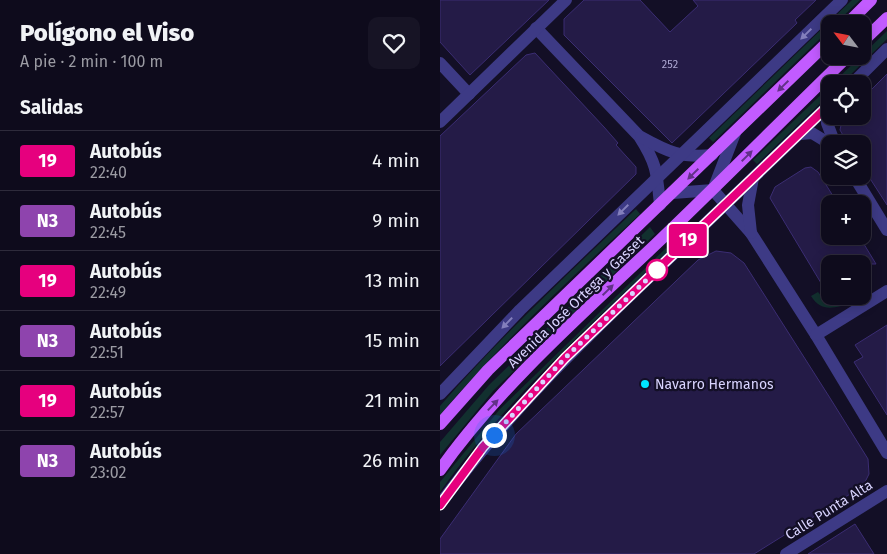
<!DOCTYPE html>
<html lang="es">
<meta charset="utf-8">
<style>
:root{--surface:#0e0b1c;--page:#171425;--text:#f1f3f6;--muted:#9b9ba3;--line:#2e2b3b}
body{margin:0;font-family:"Fira Sans",sans-serif;background:var(--page);color:var(--text);height:100vh;display:flex;flex-direction:column;font-size:19px;white-space:nowrap}
*{box-sizing:border-box;margin:0}
p{font-size:16px;color:var(--muted)}
.icon{flex:none;width:28px;height:28px;fill:none;stroke:currentColor;stroke-width:2;stroke-linecap:round;stroke-linejoin:round}
.map{position:relative;flex:1;overflow:hidden}
.sheet{display:flex;flex-direction:column;background:var(--surface);width:440px}
.sheet>*{flex:none}
.badge{padding:0 10px;border-radius:4px;font-size:18px;line-height:32px}
.needle{width:32px;rotate:302deg}
.fabs{position:absolute;left:381px;top:15px;display:grid;gap:10px}
.fabs a{display:grid;place-items:center;width:50px;height:50px;border-radius:10px;background:var(--surface);box-shadow:0 2px 12px #0003,0 0 0 1px var(--line);font-size:25px}
.you{position:absolute;width:25px;height:25px;margin:-12px;border:4px solid #fff;border-radius:50%;background:#1a73e8;box-shadow:0 0 0 8px #1a73e833}
.map>.badge{position:absolute;translate:-50% -50%;box-shadow:0 0 0 2px #fff}
h2{padding:0 20px;font-size:19px;line-height:45px}
.round{display:grid;place-items:center;flex:none;width:52px;height:52px;border-radius:10px;background:var(--page)}
.summary{display:flex;align-items:center;justify-content:space-between;height:85px;padding:0 20px}
h1{font-size:24px;font-weight:800;line-height:38px}
ul{padding:0;list-style:none}
li{display:flex;align-items:center;gap:15px;height:60px;padding:0 20px;border-top:1px solid var(--line)}
li div{flex:1}
li b{display:block;font-size:19px}
li em{font-style:normal}
li .badge{min-width:55px;font-weight:700;text-align:center}
main{display:flex;flex:1;min-height:0}
.map>svg:first-child{display:block}
.green{fill:#12302f}
.building{fill:#241b47;stroke:#3b2d73}
.lines{fill:none;stroke-linecap:round;stroke-linejoin:round}
.minor{stroke:#3d3a85;stroke-width:12}
.primary{stroke:#c25bff;stroke-width:12}
.oneway{fill:#837fbc}
.oneway2{fill:#623188}
.line-casing{stroke:#fff;stroke-width:11}
.line{stroke:#e6007e;stroke-width:8}
.walk{stroke:#d9d4ff;stroke-width:5;stroke-dasharray:0 9}
.stop-dot{fill:#fff;stroke:#e6007e;stroke-width:2.5}
.poi-dot{fill:#00e5ff;stroke:#130f26;stroke-width:2}
.labels{text-anchor:middle;dominant-baseline:central;stroke-width:4.5;stroke-linejoin:round;paint-order:stroke}
.number-label{font-size:11px;fill:#aca6d1}
.street-label{font-size:14px;fill:#d9d4ff;stroke:#130f26}
.poi-label{font-size:14px;fill:#d9d4ff;stroke:#130f26;text-anchor:start}
</style>
<main>
<section class="sheet">
<div class="summary"><div><h1>Polígono el Viso</h1><p>A pie · 2 min · 100 m</p></div><a class="round"><svg class="icon" aria-label="heart" viewBox="0 0 24 24"><path d="M12 20l-8-8c-3-5 5-10 8-4 3-6 11-1 8 4z"/></svg></a></div>
<h2>Salidas</h2>
<ul>
<li><span class="badge" style="background:#e6007e;color:#fff">19</span><div><b>Autobús</b><p>22:40</p></div><em>4 min</em></li>
<li><span class="badge" style="background:#8e44ad;color:#fff">N3</span><div><b>Autobús</b><p>22:45</p></div><em>9 min</em></li>
<li><span class="badge" style="background:#e6007e;color:#fff">19</span><div><b>Autobús</b><p>22:49</p></div><em>13 min</em></li>
<li><span class="badge" style="background:#8e44ad;color:#fff">N3</span><div><b>Autobús</b><p>22:51</p></div><em>15 min</em></li>
<li><span class="badge" style="background:#e6007e;color:#fff">19</span><div><b>Autobús</b><p>22:57</p></div><em>21 min</em></li>
<li><span class="badge" style="background:#8e44ad;color:#fff">N3</span><div><b>Autobús</b><p>23:02</p></div><em>26 min</em></li>
</ul>
</section>
<div class="map">
<svg width="447" height="554" viewBox="0 0 447 554">
<rect width="100%" height="100%" fill="#130f26"/>
<g class="green">
<path d="M412,0H420L395,24H390V29L273,142L269,138Z"/>
<path d="M447,31V39L401,84H392Z"/>
<path d="M390,86V94L317,164L313,160Z"/>
<path d="M196,209L200,214C131,278 61,343 0,415V406C61,336 129,273 196,209Z"/>
<path d="M210,227L215,234L54,390L0,455V442L49,385Z"/>
<path d="M226,248L229,250C149,327 64,401 0,492V482L60,409Z"/>
<path d="M378,292L384,299H398L401,306C388,309 379,309 371,296Z"/>
</g>
<g class="building">
<path d="M0,0H109L30,75L0,42Z"/>
<path d="M144,0H200L230,32L258,6L253,0H376L355,20L357,23L232,143L124,35V19Z"/>
<path d="M95,53L164,127L178,143L176,145L196,167V174L0,366V136L86,55Z"/>
<path d="M447,74V205L422,166V144H408L400,130L403,116H422V99Z"/>
<path d="M371,167L378,172L398,204H390V236H419L436,264H390V298L330,198L335,187L365,168Z"/>
<path d="M276,251L291,253L304,263L390,398L428,459L429,474L423,486L314,554H0V539L76,434L258,260Z"/>
<path d="M447,325V415L414,362L423,357L415,345Z"/>
<path d="M415,524L434,554H368Z"/>
</g>
<g class="lines">
<g class="minor">
<path d="M96,28L199,136C217,164 217,173 220,205"/>
<path d="M0,63L29,94"/>
<path d="M412,84L447,49"/>
<path d="M388,106L387,123L395,144"/>
<path d="M0,122L126,0"/>
<path d="M360,134L372,133L390,144"/>
<path d="M201,137C228,152 241,158 272,155"/>
<path d="M414,176L447,230"/>
<path d="M273,190L311,233L376,335L447,453"/>
<path d="M273,190L295,133"/>
<path d="M233,193L273,190"/>
<path d="M311,233L308,205L313,178"/>
<path d="M376,335L447,291"/>
<path d="M0,394L80,310L402,0"/>
<path d="M0,504C65,416 139,344 218,269C275,214 333,159 390,104"/>
<path d="M346,554L447,491"/>
</g>
<g class="primary">
<path d="M407,24L431,0"/>
<path d="M422,42L447,18"/>
<path d="M0,424L48,370L390,40"/>
<path d="M0,470C58,388 142,314 215,245C280,183 343,119 408,56"/>
</g>
</g>
<defs><path id="oneway-solid" d="M-6-.8H1V-3.2L6.5 0L1 3.2V.8H-6Z" transform="scale(1.25)"/></defs>
<g class="oneway">
<use href="#oneway-solid" transform="translate(366 34) rotate(136)"/>
<use href="#oneway-solid" transform="translate(183 210) rotate(135)"/>
<use href="#oneway-solid" transform="translate(67 323) rotate(134)"/>
</g>
<g class="oneway2">
<use href="#oneway-solid" transform="translate(343 86) rotate(136)"/>
<use href="#oneway-solid" transform="translate(307 156) rotate(-45)"/>
<use href="#oneway-solid" transform="translate(253 174) rotate(136)"/>
<use href="#oneway-solid" transform="translate(168 290) rotate(-44)"/>
<use href="#oneway-solid" transform="translate(53 405) rotate(-46)"/>
</g>
<g class="lines">
<defs>
<path id="line" d="M0,505L43,447L125,358L390,104"/>
</defs>
<use href="#line" class="line-casing"/>
<use href="#line" class="line"/>
<path class="walk" d="M54,435L125,358L217,270"/>
</g>
<circle class="stop-dot" cx="217" cy="270" r="10"/>
<circle class="poi-dot" cx="205" cy="384" r="5"/>
<g class="labels">
<g class="number-label">
<text x="230" y="64">252</text>
</g>
<g class="street-label">
<text transform="translate(136 302) rotate(-44)">Avenida José Ortega y Gasset</text>
<text transform="translate(389 510) rotate(-32)">Calle Punta Alta</text>
</g>
<g class="poi-label">
<text x="215" y="384">Navarro Hermanos</text>
</g>
</g>
</svg>
<div class="fabs">
<a><svg class="needle" viewBox="-14 -14 28 28"><path d="M0-13l5 13h-10z" fill="#e53935"/><path d="M0 13l5-13h-10z" fill="#9b9ba3"/></svg></a>
<a><svg class="icon" aria-label="locate" viewBox="0 0 24 24"><circle cx="12" cy="12" r="6"/><path d="M12 2v4M12 18v4M2 12h4M18 12h4"/></svg></a>
<a><svg class="icon" aria-label="layers" viewBox="0 0 24 24"><path d="M12 4l9 5-9 5-9-5zM3 14l9 5 9-5"/></svg></a>
<a>+</a>
<a>−</a>
</div>
<div class="you" style="left:54px;top:435px"></div>
<b class="badge" style="left:248px;top:240px;background:#e6007e;color:#fff">19</b>
</div>
</main>
